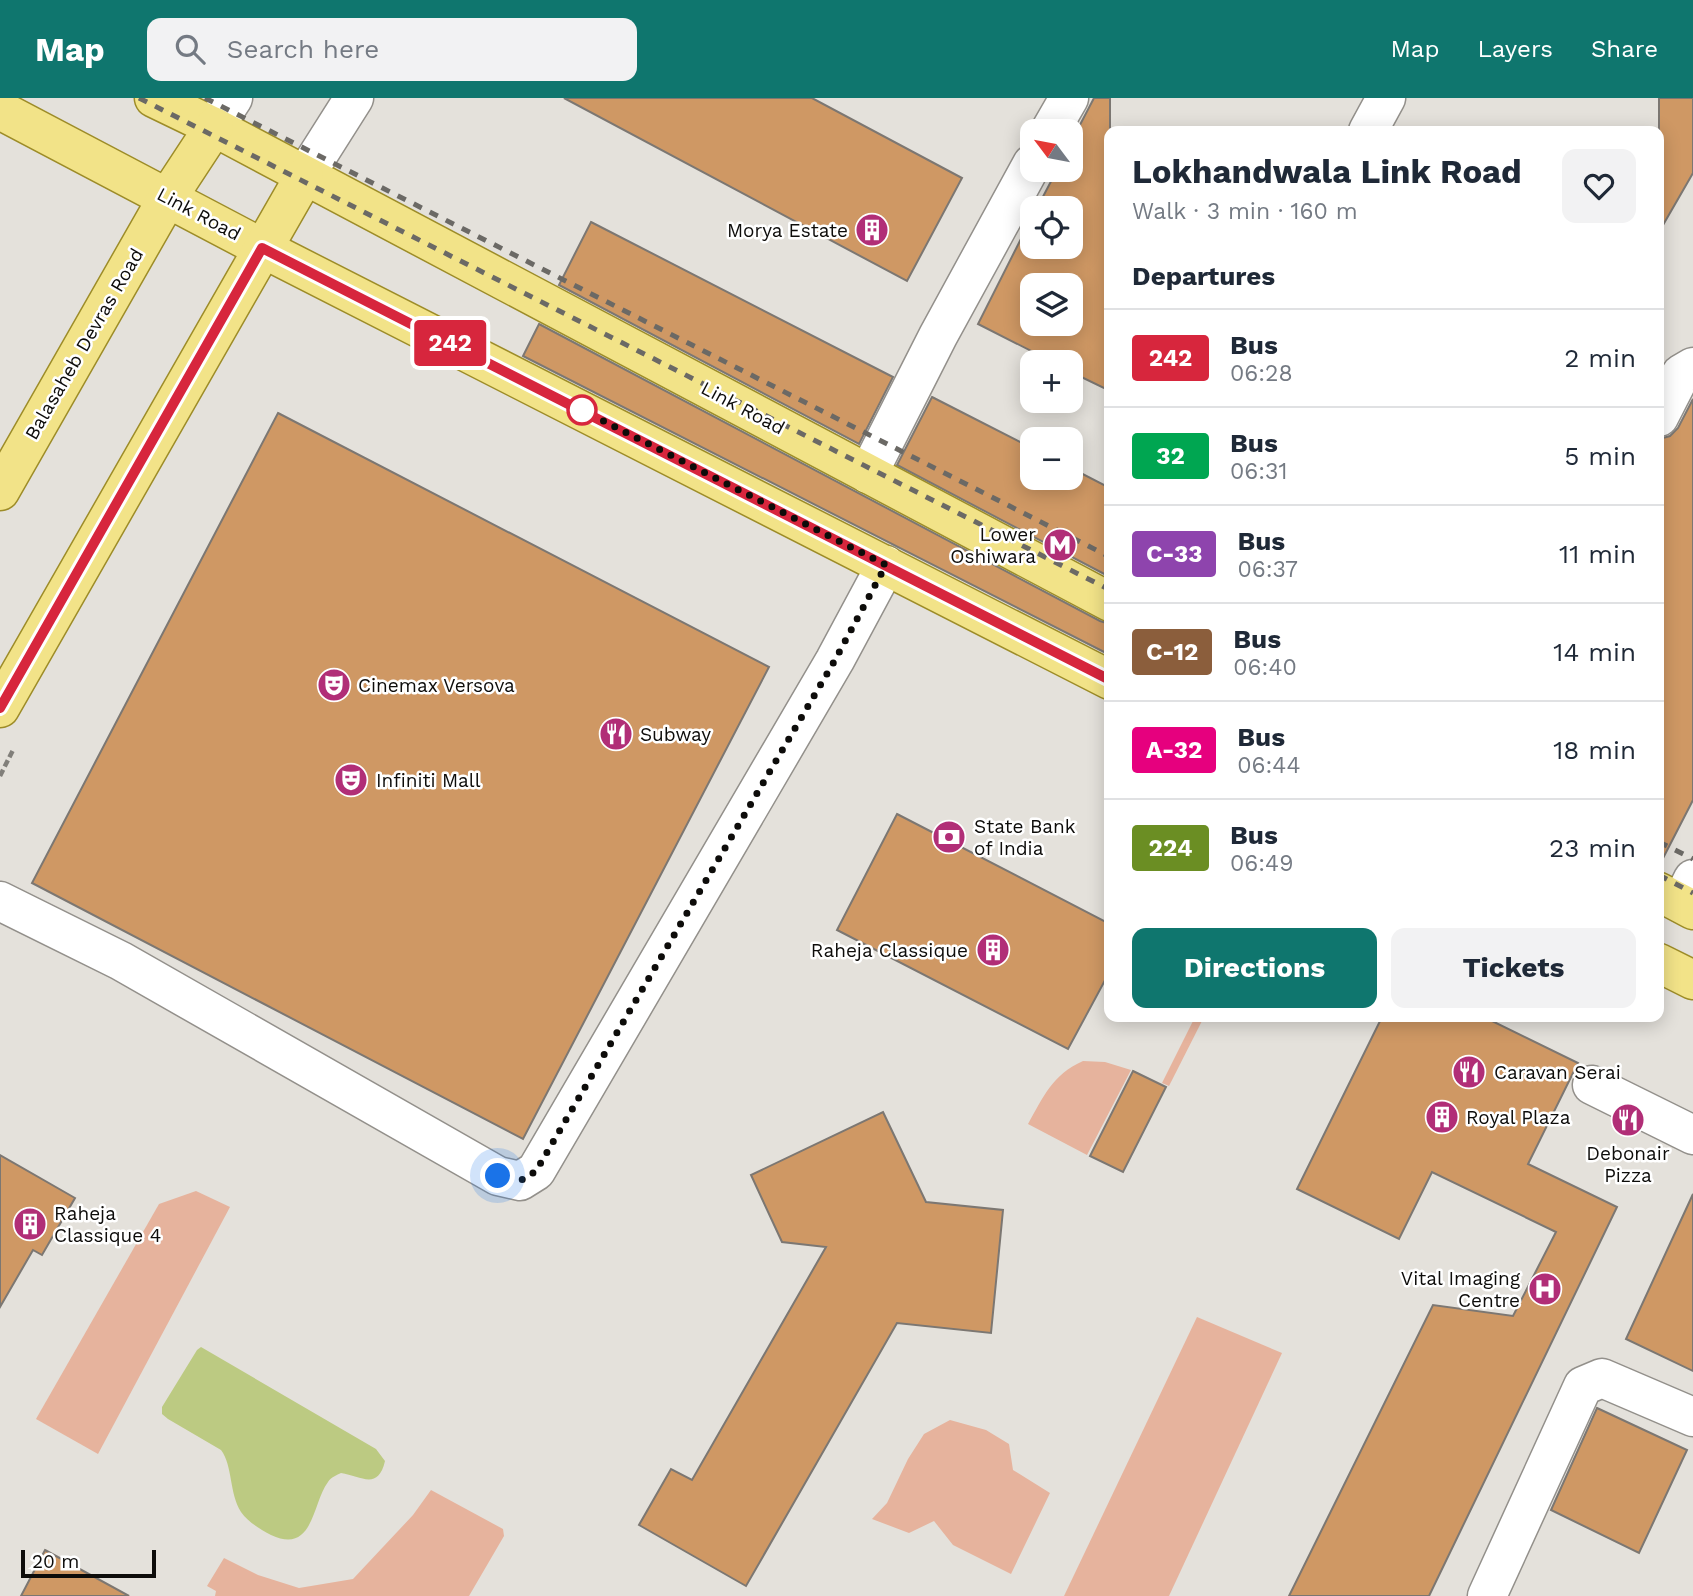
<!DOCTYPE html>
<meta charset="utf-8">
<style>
:root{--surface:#fff;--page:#f2f2f3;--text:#1f2937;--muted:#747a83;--line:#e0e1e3;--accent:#0f766e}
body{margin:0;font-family:"Work Sans",sans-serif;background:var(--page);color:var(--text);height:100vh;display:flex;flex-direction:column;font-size:26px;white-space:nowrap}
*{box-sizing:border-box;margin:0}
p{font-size:23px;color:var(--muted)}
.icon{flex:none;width:38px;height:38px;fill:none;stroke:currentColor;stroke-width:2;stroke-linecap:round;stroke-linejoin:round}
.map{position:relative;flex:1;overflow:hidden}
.details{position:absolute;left:1104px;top:28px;width:560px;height:896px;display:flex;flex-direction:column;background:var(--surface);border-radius:14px;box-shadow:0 4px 18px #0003}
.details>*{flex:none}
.badge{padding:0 14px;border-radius:5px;font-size:24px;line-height:46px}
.needle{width:46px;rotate:302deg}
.tools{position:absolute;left:1020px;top:21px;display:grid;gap:14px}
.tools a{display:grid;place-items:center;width:63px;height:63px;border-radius:14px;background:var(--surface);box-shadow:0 4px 18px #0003;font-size:35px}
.scale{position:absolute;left:21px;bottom:18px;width:135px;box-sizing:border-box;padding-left:7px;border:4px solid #0d0c0a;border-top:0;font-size:19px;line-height:24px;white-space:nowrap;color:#0d0c0a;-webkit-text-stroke:5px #fff;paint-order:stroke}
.you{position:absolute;width:35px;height:35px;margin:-18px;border:5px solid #fff;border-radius:50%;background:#1a73e8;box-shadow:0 0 0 10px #1a73e833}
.map>.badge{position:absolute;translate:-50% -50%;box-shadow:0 0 0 4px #fff}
h2{padding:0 28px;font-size:26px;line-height:63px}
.round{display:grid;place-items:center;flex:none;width:74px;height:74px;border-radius:14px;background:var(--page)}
.headline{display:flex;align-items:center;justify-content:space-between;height:119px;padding:0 28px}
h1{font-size:33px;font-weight:700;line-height:52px}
.action{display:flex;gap:14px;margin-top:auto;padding:14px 28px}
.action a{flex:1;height:80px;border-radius:14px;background:var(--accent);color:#fff;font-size:28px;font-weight:700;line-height:80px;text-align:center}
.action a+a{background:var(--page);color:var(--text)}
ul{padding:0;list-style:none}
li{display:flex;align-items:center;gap:21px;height:98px;padding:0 28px;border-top:2px solid var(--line)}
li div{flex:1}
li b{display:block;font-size:26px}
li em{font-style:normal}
li .badge{min-width:77px;font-weight:700;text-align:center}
header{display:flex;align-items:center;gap:42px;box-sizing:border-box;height:98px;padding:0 35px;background:var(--accent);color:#fff}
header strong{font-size:33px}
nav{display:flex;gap:38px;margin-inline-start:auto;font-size:24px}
.search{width:490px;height:63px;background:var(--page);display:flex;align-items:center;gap:18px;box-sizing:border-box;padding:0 24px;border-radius:14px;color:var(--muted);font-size:26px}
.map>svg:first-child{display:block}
.green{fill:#e6b39d}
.water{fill:#bcca82}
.building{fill:#cf9864;stroke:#7c7772;stroke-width:2;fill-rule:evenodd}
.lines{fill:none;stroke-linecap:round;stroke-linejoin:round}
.minor-casing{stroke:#93908b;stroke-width:41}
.major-casing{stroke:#9d8c28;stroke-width:41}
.path{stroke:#817f7a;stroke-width:4.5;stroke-dasharray:7 3.5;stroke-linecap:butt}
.minor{stroke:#fff;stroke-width:38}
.major{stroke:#f2e388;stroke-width:38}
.rail{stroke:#6b6965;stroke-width:5;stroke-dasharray:9 9;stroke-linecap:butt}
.line-casing{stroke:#fff;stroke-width:16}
.line{stroke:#d7263d;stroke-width:10}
.walk{stroke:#0d0c0a;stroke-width:7;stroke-dasharray:0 12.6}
.stop-dot{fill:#fff;stroke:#d7263d;stroke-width:3.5}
.labels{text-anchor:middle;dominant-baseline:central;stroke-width:5;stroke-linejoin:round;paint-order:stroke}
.street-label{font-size:19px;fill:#0d0c0a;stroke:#fff}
.poi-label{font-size:19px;fill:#0d0c0a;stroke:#fff;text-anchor:start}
</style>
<header>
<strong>Map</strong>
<div class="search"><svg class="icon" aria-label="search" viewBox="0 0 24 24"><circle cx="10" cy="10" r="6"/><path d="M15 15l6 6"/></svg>Search here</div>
<nav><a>Map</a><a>Layers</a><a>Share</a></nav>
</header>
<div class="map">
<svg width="1693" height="1498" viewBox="0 0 1693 1498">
<rect width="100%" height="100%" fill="#e4e1db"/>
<g class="green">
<path d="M1195,919H1204L1169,988L1162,985Z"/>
<path d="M1083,963L1105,964L1131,972L1087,1057L1028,1026C1044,998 1052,977 1083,963Z"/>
<path d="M196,1093L230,1109L98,1356L36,1321L159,1106Z"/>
<path d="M1197,1219L1282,1255L1169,1498H1064Z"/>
<path d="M950,1322L986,1332L1009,1346L1013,1372L1050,1395L1011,1476L953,1447L934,1423L909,1435L872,1421L887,1405L908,1361L924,1336Z"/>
<path d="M431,1392L503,1431L504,1438L469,1498H215L216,1493L207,1488L224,1460L258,1477L299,1490L353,1481L413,1417Z"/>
</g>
<path class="water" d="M201,1249L376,1351L385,1363C378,1393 361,1378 341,1375C337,1377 331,1379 328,1384C312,1405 314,1457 271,1437C260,1431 248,1424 241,1414C229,1395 233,1368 221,1352L168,1321L162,1316V1309L197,1252Z"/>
<g class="building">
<path d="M564,0H812L962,80L907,183Z"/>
<path d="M1094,0H1110V293L1071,274V264H1053L978,226L1032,119V149H1071V110H1037L1057,72H1071V44ZM1032,187H1071V226H1032Z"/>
<path d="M1659,0H1693V75L1659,134Z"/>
<path d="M591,124L893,279L859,346L559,187Z"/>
<path d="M539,226L1100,523L1110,526V557L523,258Z"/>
<path d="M932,299L1032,350V380H1071V370L1110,390V479L897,367Z"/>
<path d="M1693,301V702L1659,768V341L1670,338L1678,330Z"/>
<path d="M278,315L769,569L523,1041L32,785Z"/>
<path d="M897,716L1110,826V873L1068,951L837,832Z"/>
<path d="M1382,919H1484L1578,965L1528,1066L1617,1109L1429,1498H1289L1433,1207L1513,1218L1556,1134L1432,1074L1399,1141L1297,1091Z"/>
<path d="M1133,973L1166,989L1123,1074L1090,1058Z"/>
<path d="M883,1014L926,1104L1003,1112L991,1235L897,1225L746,1488L639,1427L671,1371L692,1382L826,1149L782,1144L751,1077Z"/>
<path d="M0,1057L75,1100L42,1157L33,1152L0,1209Z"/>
<path d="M1693,1096V1273L1626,1241Z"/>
<path d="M1597,1310L1687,1352L1639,1455L1551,1412Z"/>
<path d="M45,1452L129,1498H21Z"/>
</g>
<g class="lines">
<defs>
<g id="minor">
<path d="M214,29L233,0"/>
<path d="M1050,33L1069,0"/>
<path d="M1368,33L1386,0"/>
<path d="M304,79L354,0"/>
<path d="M1659,319L1681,276L1693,269"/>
<path d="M868,376L938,238L1032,66"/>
<path d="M0,803L121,863L498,1078L520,1083L536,1073L835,562L886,467"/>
<path d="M1681,805L1693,781"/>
<path d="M1592,987L1693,1037"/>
<path d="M1487,1498L1583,1288L1602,1280L1693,1319"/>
</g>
<g id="major">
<path d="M154,0L214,29L1110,504"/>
<path d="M0,12L262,150L1110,582"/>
<path d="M0,393L168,99L214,29"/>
<path d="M0,610L304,79"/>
<path d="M1659,794L1693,812"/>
<path d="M1659,865L1693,882"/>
</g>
</defs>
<use href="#minor" class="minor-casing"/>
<use href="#major" class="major-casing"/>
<path class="path" d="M0,678L14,650"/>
<use href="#minor" class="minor"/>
<use href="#major" class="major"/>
<g class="rail">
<path d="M139,0L1110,492"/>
<path d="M205,0L1110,459"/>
<path d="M1659,744L1693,761"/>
<path d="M1659,777L1693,795"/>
</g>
</g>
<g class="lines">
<defs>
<path id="line" d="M0,610L262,150L1110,582"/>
</defs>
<use href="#line" class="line-casing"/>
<use href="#line" class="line"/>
<path class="walk" d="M498,1078L520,1083L536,1073L835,562L886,467L582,312"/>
</g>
<defs>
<symbol id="building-disc" viewBox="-11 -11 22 22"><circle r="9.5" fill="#b12e77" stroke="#fff"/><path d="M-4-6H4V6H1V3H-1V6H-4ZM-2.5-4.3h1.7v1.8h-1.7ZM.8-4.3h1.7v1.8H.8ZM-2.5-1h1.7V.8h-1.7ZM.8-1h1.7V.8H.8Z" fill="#fff"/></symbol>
<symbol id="metro-disc" viewBox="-11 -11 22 22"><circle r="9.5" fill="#b12e77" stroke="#fff"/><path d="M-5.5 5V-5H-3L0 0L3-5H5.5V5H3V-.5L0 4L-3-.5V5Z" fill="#fff"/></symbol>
<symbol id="theatre-disc" viewBox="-11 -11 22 22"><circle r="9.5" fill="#b12e77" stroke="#fff"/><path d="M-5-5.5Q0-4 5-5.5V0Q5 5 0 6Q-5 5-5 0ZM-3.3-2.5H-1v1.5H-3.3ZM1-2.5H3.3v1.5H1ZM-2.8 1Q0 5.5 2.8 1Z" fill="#fff"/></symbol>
<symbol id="restaurant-disc" viewBox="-11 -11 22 22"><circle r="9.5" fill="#b12e77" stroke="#fff"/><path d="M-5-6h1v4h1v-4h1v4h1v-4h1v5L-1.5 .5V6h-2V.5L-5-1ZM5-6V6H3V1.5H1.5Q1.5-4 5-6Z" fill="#fff"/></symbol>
<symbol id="bank-disc" viewBox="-11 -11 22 22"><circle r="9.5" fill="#b12e77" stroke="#fff"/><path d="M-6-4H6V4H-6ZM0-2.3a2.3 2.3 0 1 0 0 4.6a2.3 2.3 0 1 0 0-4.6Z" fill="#fff"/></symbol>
<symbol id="hospital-disc" viewBox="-11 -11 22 22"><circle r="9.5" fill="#b12e77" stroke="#fff"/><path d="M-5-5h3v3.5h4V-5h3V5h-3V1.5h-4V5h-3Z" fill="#fff"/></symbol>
</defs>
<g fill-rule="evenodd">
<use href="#building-disc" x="853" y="113" width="38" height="38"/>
<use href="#metro-disc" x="1041" y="428" width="38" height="38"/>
<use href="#theatre-disc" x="315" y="568" width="38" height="38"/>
<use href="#restaurant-disc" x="597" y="617" width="38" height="38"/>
<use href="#theatre-disc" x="332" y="663" width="38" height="38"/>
<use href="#bank-disc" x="930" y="720" width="38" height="38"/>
<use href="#building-disc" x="974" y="833" width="38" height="38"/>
<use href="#restaurant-disc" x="1450" y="955" width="38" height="38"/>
<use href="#building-disc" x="1423" y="1000" width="38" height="38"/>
<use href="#restaurant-disc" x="1609" y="1003" width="38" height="38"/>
<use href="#building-disc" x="11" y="1107" width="38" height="38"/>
<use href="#hospital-disc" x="1526" y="1172" width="38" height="38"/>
</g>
<circle class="stop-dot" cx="582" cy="312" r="14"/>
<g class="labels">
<g class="street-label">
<text transform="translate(199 116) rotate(28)">Link Road</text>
<text transform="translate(84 246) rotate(-60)">Balasaheb Devras Road</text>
<text transform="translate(743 310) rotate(28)">Link Road</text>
</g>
<g class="poi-label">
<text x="848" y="132" text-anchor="end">Morya Estate</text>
<text x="1036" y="436" text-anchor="end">Lower<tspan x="1036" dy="22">Oshiwara</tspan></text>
<text x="358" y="587">Cinemax Versova</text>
<text x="640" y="636">Subway</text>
<text x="376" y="682">Infiniti Mall</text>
<text x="974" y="728">State Bank<tspan x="974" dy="22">of India</tspan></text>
<text x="968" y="852" text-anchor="end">Raheja Classique</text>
<text x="1494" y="974">Caravan Serai</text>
<text x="1466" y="1019">Royal Plaza</text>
<text x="1628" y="1055" text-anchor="middle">Debonair<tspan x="1628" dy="22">Pizza</tspan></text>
<text x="54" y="1115">Raheja<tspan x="54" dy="22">Classique 4</tspan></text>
<text x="1520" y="1180" text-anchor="end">Vital Imaging<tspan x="1520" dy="22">Centre</tspan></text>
</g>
</g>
</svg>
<div class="tools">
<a><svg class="needle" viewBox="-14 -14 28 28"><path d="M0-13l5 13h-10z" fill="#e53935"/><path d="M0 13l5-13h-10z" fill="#747a83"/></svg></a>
<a><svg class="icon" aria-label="locate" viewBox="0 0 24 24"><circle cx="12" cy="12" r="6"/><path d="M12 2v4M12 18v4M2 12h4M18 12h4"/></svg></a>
<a><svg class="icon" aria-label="layers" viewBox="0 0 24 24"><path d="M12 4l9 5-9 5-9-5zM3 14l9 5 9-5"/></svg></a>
<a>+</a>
<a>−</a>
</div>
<div class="scale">20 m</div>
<div class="you" style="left:498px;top:1078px"></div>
<b class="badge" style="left:450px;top:245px;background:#d7263d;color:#fff">242</b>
<section class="details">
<div class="headline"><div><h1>Lokhandwala Link Road</h1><p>Walk · 3 min · 160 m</p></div><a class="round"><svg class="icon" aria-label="heart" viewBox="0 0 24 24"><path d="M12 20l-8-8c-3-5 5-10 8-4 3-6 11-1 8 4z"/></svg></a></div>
<h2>Departures</h2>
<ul>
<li><span class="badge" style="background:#d7263d;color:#fff">242</span><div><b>Bus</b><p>06:28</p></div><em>2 min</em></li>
<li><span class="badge" style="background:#00a651;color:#fff">32</span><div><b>Bus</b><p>06:31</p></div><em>5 min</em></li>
<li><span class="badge" style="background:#8e44ad;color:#fff">C-33</span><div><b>Bus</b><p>06:37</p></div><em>11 min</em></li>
<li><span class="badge" style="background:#8b5e3c;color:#fff">C-12</span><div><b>Bus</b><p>06:40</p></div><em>14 min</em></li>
<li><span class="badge" style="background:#e6007e;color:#fff">A-32</span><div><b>Bus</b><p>06:44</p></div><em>18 min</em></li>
<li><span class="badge" style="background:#6b8e23;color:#fff">224</span><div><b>Bus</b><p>06:49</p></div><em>23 min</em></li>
</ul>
<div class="action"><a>Directions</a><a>Tickets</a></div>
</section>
</div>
